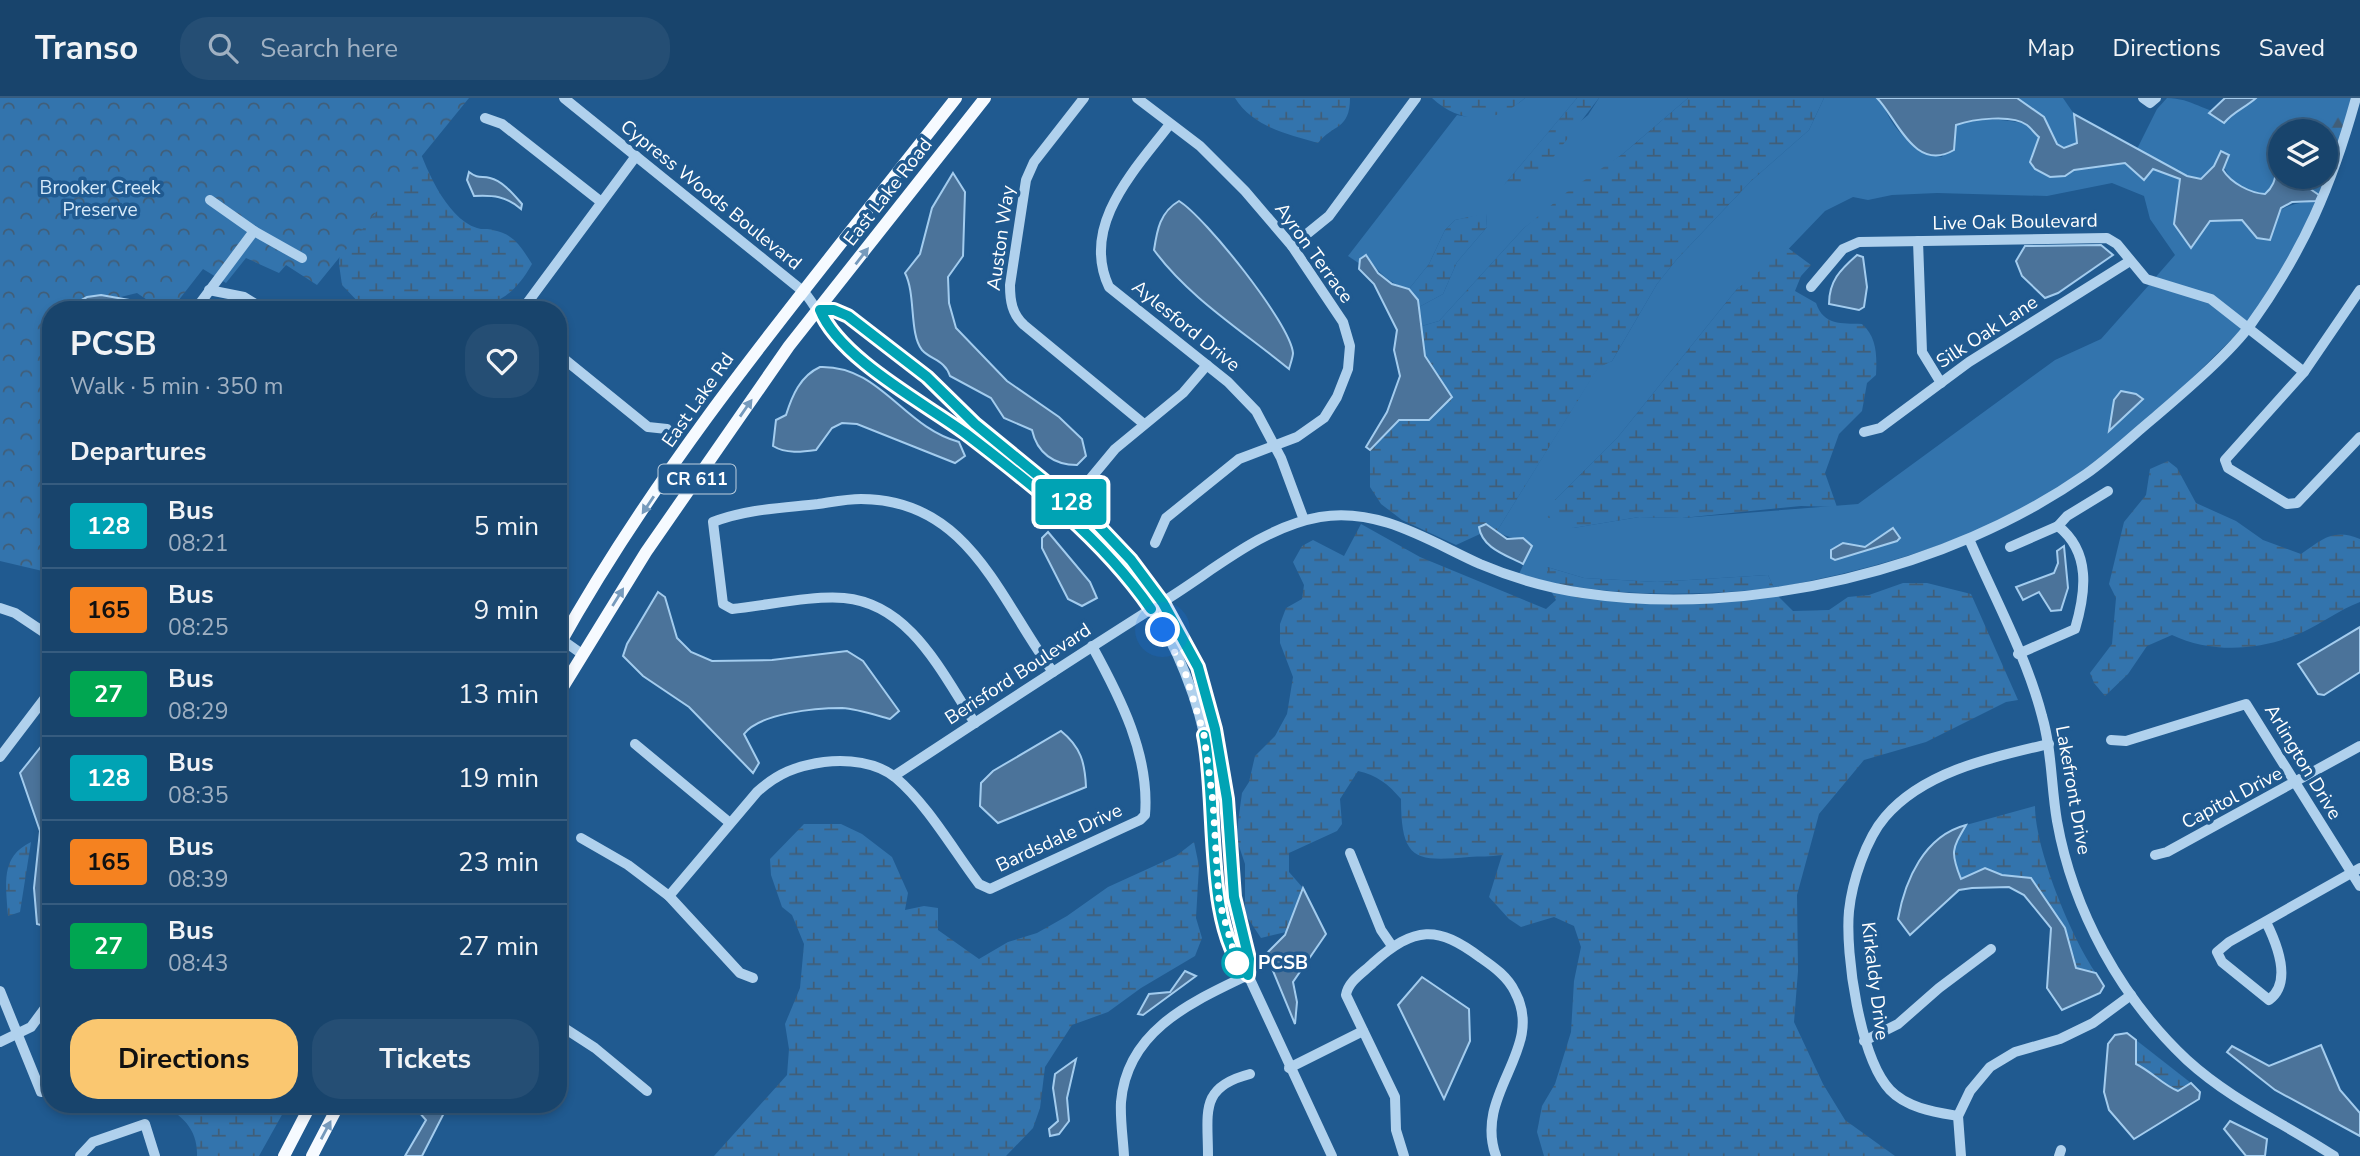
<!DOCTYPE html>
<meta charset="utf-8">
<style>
:root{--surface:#18446c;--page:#254e74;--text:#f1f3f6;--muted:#9fb0c2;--line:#365c7f;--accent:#fac770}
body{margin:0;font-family:"Nunito Sans",sans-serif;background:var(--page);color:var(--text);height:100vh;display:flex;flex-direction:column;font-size:26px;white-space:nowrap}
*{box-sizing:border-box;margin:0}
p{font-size:23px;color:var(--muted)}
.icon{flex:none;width:38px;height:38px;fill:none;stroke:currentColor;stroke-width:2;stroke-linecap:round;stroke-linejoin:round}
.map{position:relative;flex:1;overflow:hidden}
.details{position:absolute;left:42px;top:203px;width:525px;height:812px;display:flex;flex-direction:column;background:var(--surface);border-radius:28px;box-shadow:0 4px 10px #0003,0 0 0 2px var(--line)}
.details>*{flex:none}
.badge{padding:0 14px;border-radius:5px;font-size:24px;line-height:46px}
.fabs{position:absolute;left:2268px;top:21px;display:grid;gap:14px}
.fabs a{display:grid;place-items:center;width:70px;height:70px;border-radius:50%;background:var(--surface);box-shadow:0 4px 10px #0003,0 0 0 2px var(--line);font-size:35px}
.you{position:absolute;width:35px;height:35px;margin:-18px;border:5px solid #fff;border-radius:50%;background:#1a73e8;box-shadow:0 0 0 10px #1a73e833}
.map>.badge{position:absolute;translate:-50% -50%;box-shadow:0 0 0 4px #fff}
h2{padding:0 28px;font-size:26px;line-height:63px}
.round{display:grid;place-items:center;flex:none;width:74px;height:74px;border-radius:28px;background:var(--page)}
.overview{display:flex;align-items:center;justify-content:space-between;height:119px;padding:0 28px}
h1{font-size:33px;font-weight:700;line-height:52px}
.button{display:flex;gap:14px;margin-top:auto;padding:14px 28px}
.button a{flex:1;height:80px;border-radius:28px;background:var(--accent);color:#111;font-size:28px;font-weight:700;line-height:80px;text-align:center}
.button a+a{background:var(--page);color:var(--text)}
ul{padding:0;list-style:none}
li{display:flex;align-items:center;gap:21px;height:84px;padding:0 28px;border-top:2px solid var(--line)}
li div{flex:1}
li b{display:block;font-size:26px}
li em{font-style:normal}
li .badge{min-width:77px;font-weight:700;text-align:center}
header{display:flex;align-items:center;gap:42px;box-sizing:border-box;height:98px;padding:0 35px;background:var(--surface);border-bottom:2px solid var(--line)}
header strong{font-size:33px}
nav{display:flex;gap:38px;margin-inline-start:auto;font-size:24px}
.search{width:490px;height:63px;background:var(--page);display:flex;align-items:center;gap:18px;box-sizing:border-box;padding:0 24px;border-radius:28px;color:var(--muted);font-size:26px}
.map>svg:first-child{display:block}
.green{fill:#3374ad}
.forest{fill:url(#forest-firs)}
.wetland{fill:url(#wetland-marsh)}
.park{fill:url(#park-crowns)}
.water{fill:#4b739a;stroke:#a3ccee;stroke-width:2}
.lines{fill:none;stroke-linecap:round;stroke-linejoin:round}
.minor{stroke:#b0d1ed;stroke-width:10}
.major{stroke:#f6faff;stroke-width:12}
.oneway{fill:#769abc}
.line-casing{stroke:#fff;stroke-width:16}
.line{stroke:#00a3b4;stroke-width:10}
.walk{stroke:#fff;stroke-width:7;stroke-dasharray:0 12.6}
.stop-dot{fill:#fff;stroke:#00a3b4;stroke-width:3.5}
.labels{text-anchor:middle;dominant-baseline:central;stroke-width:7;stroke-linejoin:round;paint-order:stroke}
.shield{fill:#205a90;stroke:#bccede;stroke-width:2}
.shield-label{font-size:18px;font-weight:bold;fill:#fff}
.park-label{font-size:19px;fill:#d5e9f9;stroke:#205a90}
.street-label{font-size:19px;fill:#fff;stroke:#205a90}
.stop-label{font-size:19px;font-weight:bold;fill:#fff;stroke:#205a90;text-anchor:start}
</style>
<header>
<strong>Transo</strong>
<div class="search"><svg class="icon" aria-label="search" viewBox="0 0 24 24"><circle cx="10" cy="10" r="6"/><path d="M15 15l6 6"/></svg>Search here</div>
<nav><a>Map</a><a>Directions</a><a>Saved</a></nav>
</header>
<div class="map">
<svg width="2360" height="1058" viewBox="0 0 2360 1058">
<defs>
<pattern id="forest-firs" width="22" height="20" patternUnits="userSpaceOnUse" patternTransform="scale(1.75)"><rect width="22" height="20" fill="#3374ad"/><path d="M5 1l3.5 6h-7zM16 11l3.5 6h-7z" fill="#415e78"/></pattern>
<pattern id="wetland-marsh" width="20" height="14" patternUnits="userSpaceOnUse" patternTransform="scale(1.75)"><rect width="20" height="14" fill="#3374ad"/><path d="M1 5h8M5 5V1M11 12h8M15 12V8" fill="none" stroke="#415e78"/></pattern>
<pattern id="park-crowns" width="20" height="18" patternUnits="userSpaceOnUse" patternTransform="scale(1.75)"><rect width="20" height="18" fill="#3374ad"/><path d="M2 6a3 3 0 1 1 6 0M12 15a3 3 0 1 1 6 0" fill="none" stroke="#415e78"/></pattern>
</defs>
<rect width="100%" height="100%" fill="#205a90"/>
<g class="green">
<path d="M1525,0H1577L1504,87L1588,17L1599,0H1688L1624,55L1524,130L1439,223L1422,228L1419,209L1443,196L1457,164L1487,129L1486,116L1455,122L1445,132L1429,166L1409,191C1388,185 1379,175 1366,157L1360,166L1348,158L1457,17C1478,22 1509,15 1525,0Z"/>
<path d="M1824,0H1877C1885,8 1886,15 1892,24C1903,41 1922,56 1942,59L1953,41L1956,27C1979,19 2002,21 2026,26L2039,40L2030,64L2065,78L2074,72L2126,65L2144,81L2153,70L2180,81L2177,106L2191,149L2210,123L2242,122L2257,140C2281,111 2278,107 2316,103L2318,97L2300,84L2302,79H2326V33H2280C2280,55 2283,80 2265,96C2238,95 2223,79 2221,53L2214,68L2201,82C2184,78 2149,62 2137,51L2157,11L2167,0C2204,0 2219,34 2256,0H2352L2334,65L2296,149L2248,224L2212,197L2154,181L2175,157L2150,121L2144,98L2112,85L2047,98L1937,95L1892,97L1868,102L1853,99L1825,113L1777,163L1737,191L1618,339L1555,402L1573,430L1639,419L1682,420L1858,406L2055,262L2101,241L2149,187L2209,204L2243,230C2193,279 2143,332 2085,372C1992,438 1884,470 1774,490L1768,477L1657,484L1584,480L1547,469V484L1519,476L1532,448C1520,438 1509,442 1497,433L1598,269L1612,263L1657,186L1677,161L1751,83L1809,32Z"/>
<path d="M2017,0H2063L2074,16L2077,45L2064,50L2057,46L2044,19Z"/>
</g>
<path class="forest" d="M2325,0H2354L2348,7L2343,32L2337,36L2333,51L2326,55V11L2322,5Z"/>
<g class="wetland">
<path d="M1235,0H1350C1350,32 1333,26 1318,45C1287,36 1253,29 1235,0Z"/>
<path d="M1432,0H1525C1496,26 1461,27 1432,0Z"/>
<path d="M1577,0H1599L1548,66L1525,84L1503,88Z"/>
<path d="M1688,0H1824L1809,32L1751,83L1677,161L1657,186L1612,263L1598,270L1497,433L1486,426L1479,429L1480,436L1456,447L1402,422L1381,406L1370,389V352L1399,321L1409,323L1434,274L1424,258L1422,228L1439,223L1524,130L1567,94L1624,55Z"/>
<path d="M414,37C424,66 445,120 477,130C482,132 488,130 493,132C514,136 521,149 532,166C503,217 475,210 424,205C404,202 384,206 365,211L342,187L339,166L341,129Z"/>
<path d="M1486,115L1487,129L1457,164L1443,196L1419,209L1409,191L1429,166L1445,132L1455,122Z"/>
<path d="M1788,150L1811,167L1801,178L1795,193L1816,205C1824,228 1841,225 1862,226C1877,239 1877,258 1876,277L1867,285L1862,313L1839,336L1825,375L1837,409L1801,408L1682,420L1639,419L1573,430L1547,419L1555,402L1618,339L1737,191Z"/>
<path d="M2168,363L2177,370L2196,405L2236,423L2263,442L2301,456C2323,441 2333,430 2360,441V504C2339,512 2322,525 2303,534C2262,553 2212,556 2172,537L2147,548L2128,576L2105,598L2094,585L2090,575L2112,546L2116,500L2109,486L2124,424L2146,397L2150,371Z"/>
<path d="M1361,426L1420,459L1546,511L1556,502L1551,493L1586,499L1777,497L1793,513L1829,512L1848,499L1869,497L1903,485H1927L1971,496L2018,602L2006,604L1926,644L1864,662L1819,716L1797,797L1798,873L1794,924L1823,986L1845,1022L1895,1058H1544L1537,1034L1542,1008L1555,986L1571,934L1574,883L1581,849L1574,828L1554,819L1521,829L1509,821L1489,799L1502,757C1490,759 1480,758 1469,759C1415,764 1401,762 1401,701C1388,686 1377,677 1358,673L1340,701L1342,726L1337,733L1289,755V774L1303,790L1286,834L1261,840L1245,816V766L1236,739L1242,695L1249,684L1255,658L1275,638L1287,616L1293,579L1280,545V526L1286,510L1302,501L1304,487L1293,464L1302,448L1313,442L1344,458Z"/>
<path d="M1547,469L1584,480L1657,484L1768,477L1774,490C1697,498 1624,499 1547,484Z"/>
<path d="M2035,708C2035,751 2071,839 2096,875L2076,870L2031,780L2002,777L1985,770L1961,781C1950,754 1951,752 1966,727Z"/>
<path d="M804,726H841L862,736L892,759L908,795L905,812L924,808L938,810V832L979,861L1008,844L1037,835L1067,818L1108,789L1176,758L1194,744L1199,768L1196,820L1202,840L1195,858L1141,890L1108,914L1072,927L1045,969L1040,1010L1033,1030L1006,1058H714L787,977L789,951L785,926L800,890L804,846L792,817L782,809L771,777L770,761Z"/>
<path d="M31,744L20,814L8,818C6,785 0,759 31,744Z"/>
<path d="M2136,942L2191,985L2178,993L2136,966Z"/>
<path d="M160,1006H288L259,1058H197C198,1032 183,1017 160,1006Z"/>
</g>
<path class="park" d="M0,0H469L317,187L286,167L279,175L246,160L226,185L203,171L171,212H162L137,195L88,207L85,212H51V475L0,463Z"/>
<g class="water">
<path d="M1877,0H2017L2044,19L2057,46L2064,50L2077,45L2074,16L2187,78L2201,81L2214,68L2221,53L2229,57L2223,72C2231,85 2250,95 2265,96C2278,85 2274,74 2280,61V79H2302L2300,84L2319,97L2316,103L2292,104L2281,110L2270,142L2257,140L2242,122L2210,123L2191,150L2174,126L2180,81L2153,71L2144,82L2125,65L2074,72L2065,78L2050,79L2035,71L2030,64L2039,39C2035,36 2031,30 2027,27C2012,16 1973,21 1956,27L1954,52C1914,75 1897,20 1877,0Z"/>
<path d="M2225,0H2256C2245,10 2234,13 2224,25L2209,15Z"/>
<path d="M469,74C478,81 481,78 490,80C503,83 514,97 522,106L521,111C506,98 493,97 474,98L467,82Z"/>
<path d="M953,75L965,94L963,158L948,179L949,205L956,230L1007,283L1059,319L1082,341L1086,358L1077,367C1054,367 1037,355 1032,332L1004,320L991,300L950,278C945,262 931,262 922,252C909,236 916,196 905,175L920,156L932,110Z"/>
<path d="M1179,103C1205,119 1290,225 1293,255C1293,259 1290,267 1289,271C1244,234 1188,199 1154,152C1157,132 1160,114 1179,103Z"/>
<path d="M2101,147L2113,157L2058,195L2045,200L2022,178L2016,163L2025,148Z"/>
<path d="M1366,157L1378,175L1392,186L1409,191L1418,202L1425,258L1452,299L1429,322H1399L1370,352L1366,349L1387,314L1400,278L1394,252L1397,232L1374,186L1359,171L1360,161Z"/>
<path d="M1857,157L1863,159L1867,189L1864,209L1859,212L1829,206C1829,183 1840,172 1857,157Z"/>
<path d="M101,197L146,205L150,212H75L76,205L87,199Z"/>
<path d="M820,269C880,267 903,329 959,344L965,358L955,365L857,326L842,325L832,330L816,352C802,354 786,356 773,348L776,322L786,317C792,298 800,278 820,269Z"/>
<path d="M2121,293L2136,296L2143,301L2109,333L2114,302Z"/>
<path d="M1486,426L1507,441L1523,440L1532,448L1523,466C1506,457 1482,450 1479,429Z"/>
<path d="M1893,430L1900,440L1897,443L1835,462L1831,460V452L1843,445L1865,449Z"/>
<path d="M1048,434L1090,484L1097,500L1082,508L1068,501L1042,450V440Z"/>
<path d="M2064,448L2068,490L2061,512L2051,513L2039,494L2023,502L2016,489L2054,475L2058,465L2057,453Z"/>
<path d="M658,494L665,499L677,540L691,554L712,563L772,562L847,553L863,563L899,613L890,621C875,617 858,611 842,610C816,610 760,615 744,636L759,665L753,675L689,609L643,578L623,558L627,546Z"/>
<path d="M2360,529V574L2324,597L2318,596L2298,566Z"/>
<path d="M1061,633C1081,649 1085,665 1086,689L998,725L980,708L981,685L993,673Z"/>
<path d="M51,636V830L37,826L34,790L40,733L20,675Z"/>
<path d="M1966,727C1952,751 1950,754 1961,781L1985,770L2002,777L2031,780L2065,830L2076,870L2096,875L2104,888L2100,895L2062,912L2047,890L2051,830L2024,797L2009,789L1972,790L1959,792L1910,837L1898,821C1905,782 1924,738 1966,727Z"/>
<path d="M1303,790L1326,836L1293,884L1297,904L1295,926L1266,856L1285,837Z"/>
<path d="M1185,873L1196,878L1143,917L1138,916L1149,896L1170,894Z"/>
<path d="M1422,879L1469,911L1470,943L1444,1001L1398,907Z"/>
<path d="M2127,935L2136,942V966C2152,974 2163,987 2178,993L2191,985L2200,994L2199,1001L2134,1041L2109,1012L2104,994L2108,946L2115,937Z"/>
<path d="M2321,947L2340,992L2360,1015V1038L2275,992L2227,954L2232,948L2269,968Z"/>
<path d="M1076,961L1067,1000L1069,1023L1059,1036L1050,1038L1049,1031L1058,1023L1053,990L1055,976Z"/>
<path d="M412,1006H436L444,1015L422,1058H405L426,1022Z"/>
<path d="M2230,1023L2267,1041L2265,1058H2246L2224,1031Z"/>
</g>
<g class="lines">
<g class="minor">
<path d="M564,0L804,194C817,209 824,228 838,241C957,346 1124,418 1185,575C1195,600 1204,630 1208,657C1216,715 1212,773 1226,830C1229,840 1230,852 1234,861C1237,867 1244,872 1248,877L1332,1058"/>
<path d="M1084,0L1034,64L1026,82L1010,187C1010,203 1012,216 1024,227L1144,326"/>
<path d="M1137,0L1200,48L1245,93L1292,148L1343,224L1350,248L1348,271L1337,299L1324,320L1297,339L1239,361L1166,420L1155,445"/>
<path d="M2143,0L2150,5L2156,0"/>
<path d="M485,20L502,26L600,103"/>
<path d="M1170,26C1135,72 1080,127 1109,189L1228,284L1256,313L1281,360L1304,422"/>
<path d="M210,102L254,133L302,160"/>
<path d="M1918,143L1922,254L1941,285"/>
<path d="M1292,148L1329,118L1416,0"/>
<path d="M1811,189L1843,151L1859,144L2107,140L2117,146L2146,181L2211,201L2304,274"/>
<path d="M209,192L244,199L265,212"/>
<path d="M2360,192L2304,274L2225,362L2228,370L2287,406L2297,405L2360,339"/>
<path d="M195,212L254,133"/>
<path d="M522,212L636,58"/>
<path d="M820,212H834L848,218L927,279L975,326L1096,425L1131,462L1163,504L1198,569L1215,631L1227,701L1234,799L1249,861L1248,877"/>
<path d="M558,256L648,329L667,331"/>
<path d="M1864,334L1880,330L1969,264L2130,163"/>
<path d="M1071,404L1115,351L1183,295L1207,267"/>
<path d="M1969,441C1993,497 2027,559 2042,618C2052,652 2051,688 2057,723C2073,813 2121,900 2187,962C2232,1003 2284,1025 2334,1058"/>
<path d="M2010,449L2058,428"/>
<path d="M0,510L15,515L51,539"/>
<path d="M558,539L582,556"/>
<path d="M2018,556L2075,531C2086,494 2091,454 2058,428L2067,418L2108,393"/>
<path d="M975,625C942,576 911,506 844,500C813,497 764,508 732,511L723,506L713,424C746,411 783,410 818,406C832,404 847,401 861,401C969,401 999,501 1053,574"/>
<path d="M2111,642L2126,643L2246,606L2360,788"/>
<path d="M635,646L730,725"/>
<path d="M0,659L51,592"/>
<path d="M894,678C984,619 1073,560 1164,503C1213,473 1262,429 1320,419C1379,409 1429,443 1480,466C1513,480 1548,490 1583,495C1749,520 1949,472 2086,376C2110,359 2132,338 2155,319C2184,294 2229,256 2251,226C2304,152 2332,87 2356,0"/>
<path d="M581,740L628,767L669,798L740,875L753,880"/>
<path d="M1350,755L1381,832L1392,848"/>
<path d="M2155,757L2167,754L2360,648"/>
<path d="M669,798L757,694C778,675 796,668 824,664C847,661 877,664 896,680C927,706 954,753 979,786L990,791L1140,722L1145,717C1150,657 1120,599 1092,548"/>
<path d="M2266,824C2277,846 2293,884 2269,902L2222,864L2217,854L2229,844L2360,770"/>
<path d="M0,893L41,994"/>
<path d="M558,926L595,950L647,993"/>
<path d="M1864,943L1898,926L1939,890L1991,851"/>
<path d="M0,944L31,929L51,902"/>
<path d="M1289,970L1363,933"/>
<path d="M1958,1018C1935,1014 1907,1010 1890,992C1860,960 1845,856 1849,813C1852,784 1866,741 1885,719C1924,673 1993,659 2049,646"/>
<path d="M80,1058L93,1044L145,1026L155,1058"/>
<path d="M1124,1058C1123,1040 1120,1021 1121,1004C1127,932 1192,904 1248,877"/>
<path d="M1208,1058C1208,1014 1199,989 1250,976"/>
<path d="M1404,1058L1396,1032L1395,999L1346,897C1348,883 1364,874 1373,865C1415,828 1437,827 1481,860C1494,869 1508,879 1515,894C1546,951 1473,995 1496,1058"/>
<path d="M1961,1058L1958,1018L1970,993L1990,969L2015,954L2060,941L2093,925L2131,897"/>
<path d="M2059,1058L2061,1052"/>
</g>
<g class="major">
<path d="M558,549C668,351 817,178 956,0"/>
<path d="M558,597L646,454L789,248L985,0"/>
<path d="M284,1058L311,1006"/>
<path d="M312,1058L339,1006"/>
</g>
</g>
<defs><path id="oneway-solid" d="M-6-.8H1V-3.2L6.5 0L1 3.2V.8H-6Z" transform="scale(1.75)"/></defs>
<g class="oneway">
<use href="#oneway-solid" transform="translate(862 158) rotate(-52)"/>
<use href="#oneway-solid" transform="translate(746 310) rotate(-55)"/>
<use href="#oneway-solid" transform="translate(648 407) rotate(124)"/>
<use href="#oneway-solid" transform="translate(618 499) rotate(-58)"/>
<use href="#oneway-solid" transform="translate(326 1032) rotate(-62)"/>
</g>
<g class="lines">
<defs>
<path id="line" d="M1151,511C1102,440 1033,387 965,335C924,305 839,260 820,212H834L848,218L927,279L975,326L1096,425L1131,462L1163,505L1198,569L1215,631L1227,701L1234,799L1249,861L1248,877C1203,831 1218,701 1204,637"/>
</defs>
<use href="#line" class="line-casing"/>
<use href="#line" class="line"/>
<path class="walk" d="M1163,532L1185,574L1204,637L1213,704L1219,802L1237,865"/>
</g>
<circle class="stop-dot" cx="1237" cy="865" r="14"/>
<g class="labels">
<rect class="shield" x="658.5" y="366.5" width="77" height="29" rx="5"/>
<g class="shield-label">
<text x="697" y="381">CR 611</text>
</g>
<g class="park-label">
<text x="100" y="90">Brooker Creek<tspan x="100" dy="22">Preserve</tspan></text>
</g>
<g class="street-label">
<text transform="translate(888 94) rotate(-52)">East Lake Road</text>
<text transform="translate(711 97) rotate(39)">Cypress Woods Boulevard</text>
<text transform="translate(2015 124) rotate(-1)">Live Oak Boulevard</text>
<text transform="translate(1001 140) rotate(-82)">Auston Way</text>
<text transform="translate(1314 155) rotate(54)">Ayron Terrace</text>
<text transform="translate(1186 228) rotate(39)">Aylesford Drive</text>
<text transform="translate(1987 234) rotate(-33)">Silk Oak Lane</text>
<text transform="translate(698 302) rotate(-55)">East Lake Rd</text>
<text transform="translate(1018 576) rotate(-33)">Berisford Boulevard</text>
<text transform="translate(2303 664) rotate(59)">Arlington Drive</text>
<text transform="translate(2073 692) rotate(80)">Lakefront Drive</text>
<text transform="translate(2232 700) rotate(-28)">Capitol Drive</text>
<text transform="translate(1059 740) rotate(-25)">Bardsdale Drive</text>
<text transform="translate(1875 883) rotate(83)">Kirkaldy Drive</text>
</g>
<g class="stop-label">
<text x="1258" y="865">PCSB</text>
</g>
</g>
</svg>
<div class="fabs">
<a><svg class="icon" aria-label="layers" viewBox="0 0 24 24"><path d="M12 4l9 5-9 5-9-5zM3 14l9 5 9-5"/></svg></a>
</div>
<div class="you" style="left:1163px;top:532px"></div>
<b class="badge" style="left:1071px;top:404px;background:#00a3b4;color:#fff">128</b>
<section class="details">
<div class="overview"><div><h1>PCSB</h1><p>Walk · 5 min · 350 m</p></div><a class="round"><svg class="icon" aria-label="heart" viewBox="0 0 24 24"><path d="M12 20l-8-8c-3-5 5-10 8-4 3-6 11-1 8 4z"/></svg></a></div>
<h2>Departures</h2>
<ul>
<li><span class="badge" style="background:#00a3b4;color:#fff">128</span><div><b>Bus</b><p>08:21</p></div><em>5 min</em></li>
<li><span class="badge" style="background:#f58220;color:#111">165</span><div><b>Bus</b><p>08:25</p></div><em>9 min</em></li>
<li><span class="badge" style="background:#00a651;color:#fff">27</span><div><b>Bus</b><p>08:29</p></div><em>13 min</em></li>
<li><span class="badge" style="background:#00a3b4;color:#fff">128</span><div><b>Bus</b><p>08:35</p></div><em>19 min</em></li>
<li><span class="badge" style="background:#f58220;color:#111">165</span><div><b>Bus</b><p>08:39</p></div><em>23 min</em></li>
<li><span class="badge" style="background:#00a651;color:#fff">27</span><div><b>Bus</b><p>08:43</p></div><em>27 min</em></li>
</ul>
<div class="button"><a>Directions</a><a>Tickets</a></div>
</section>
</div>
